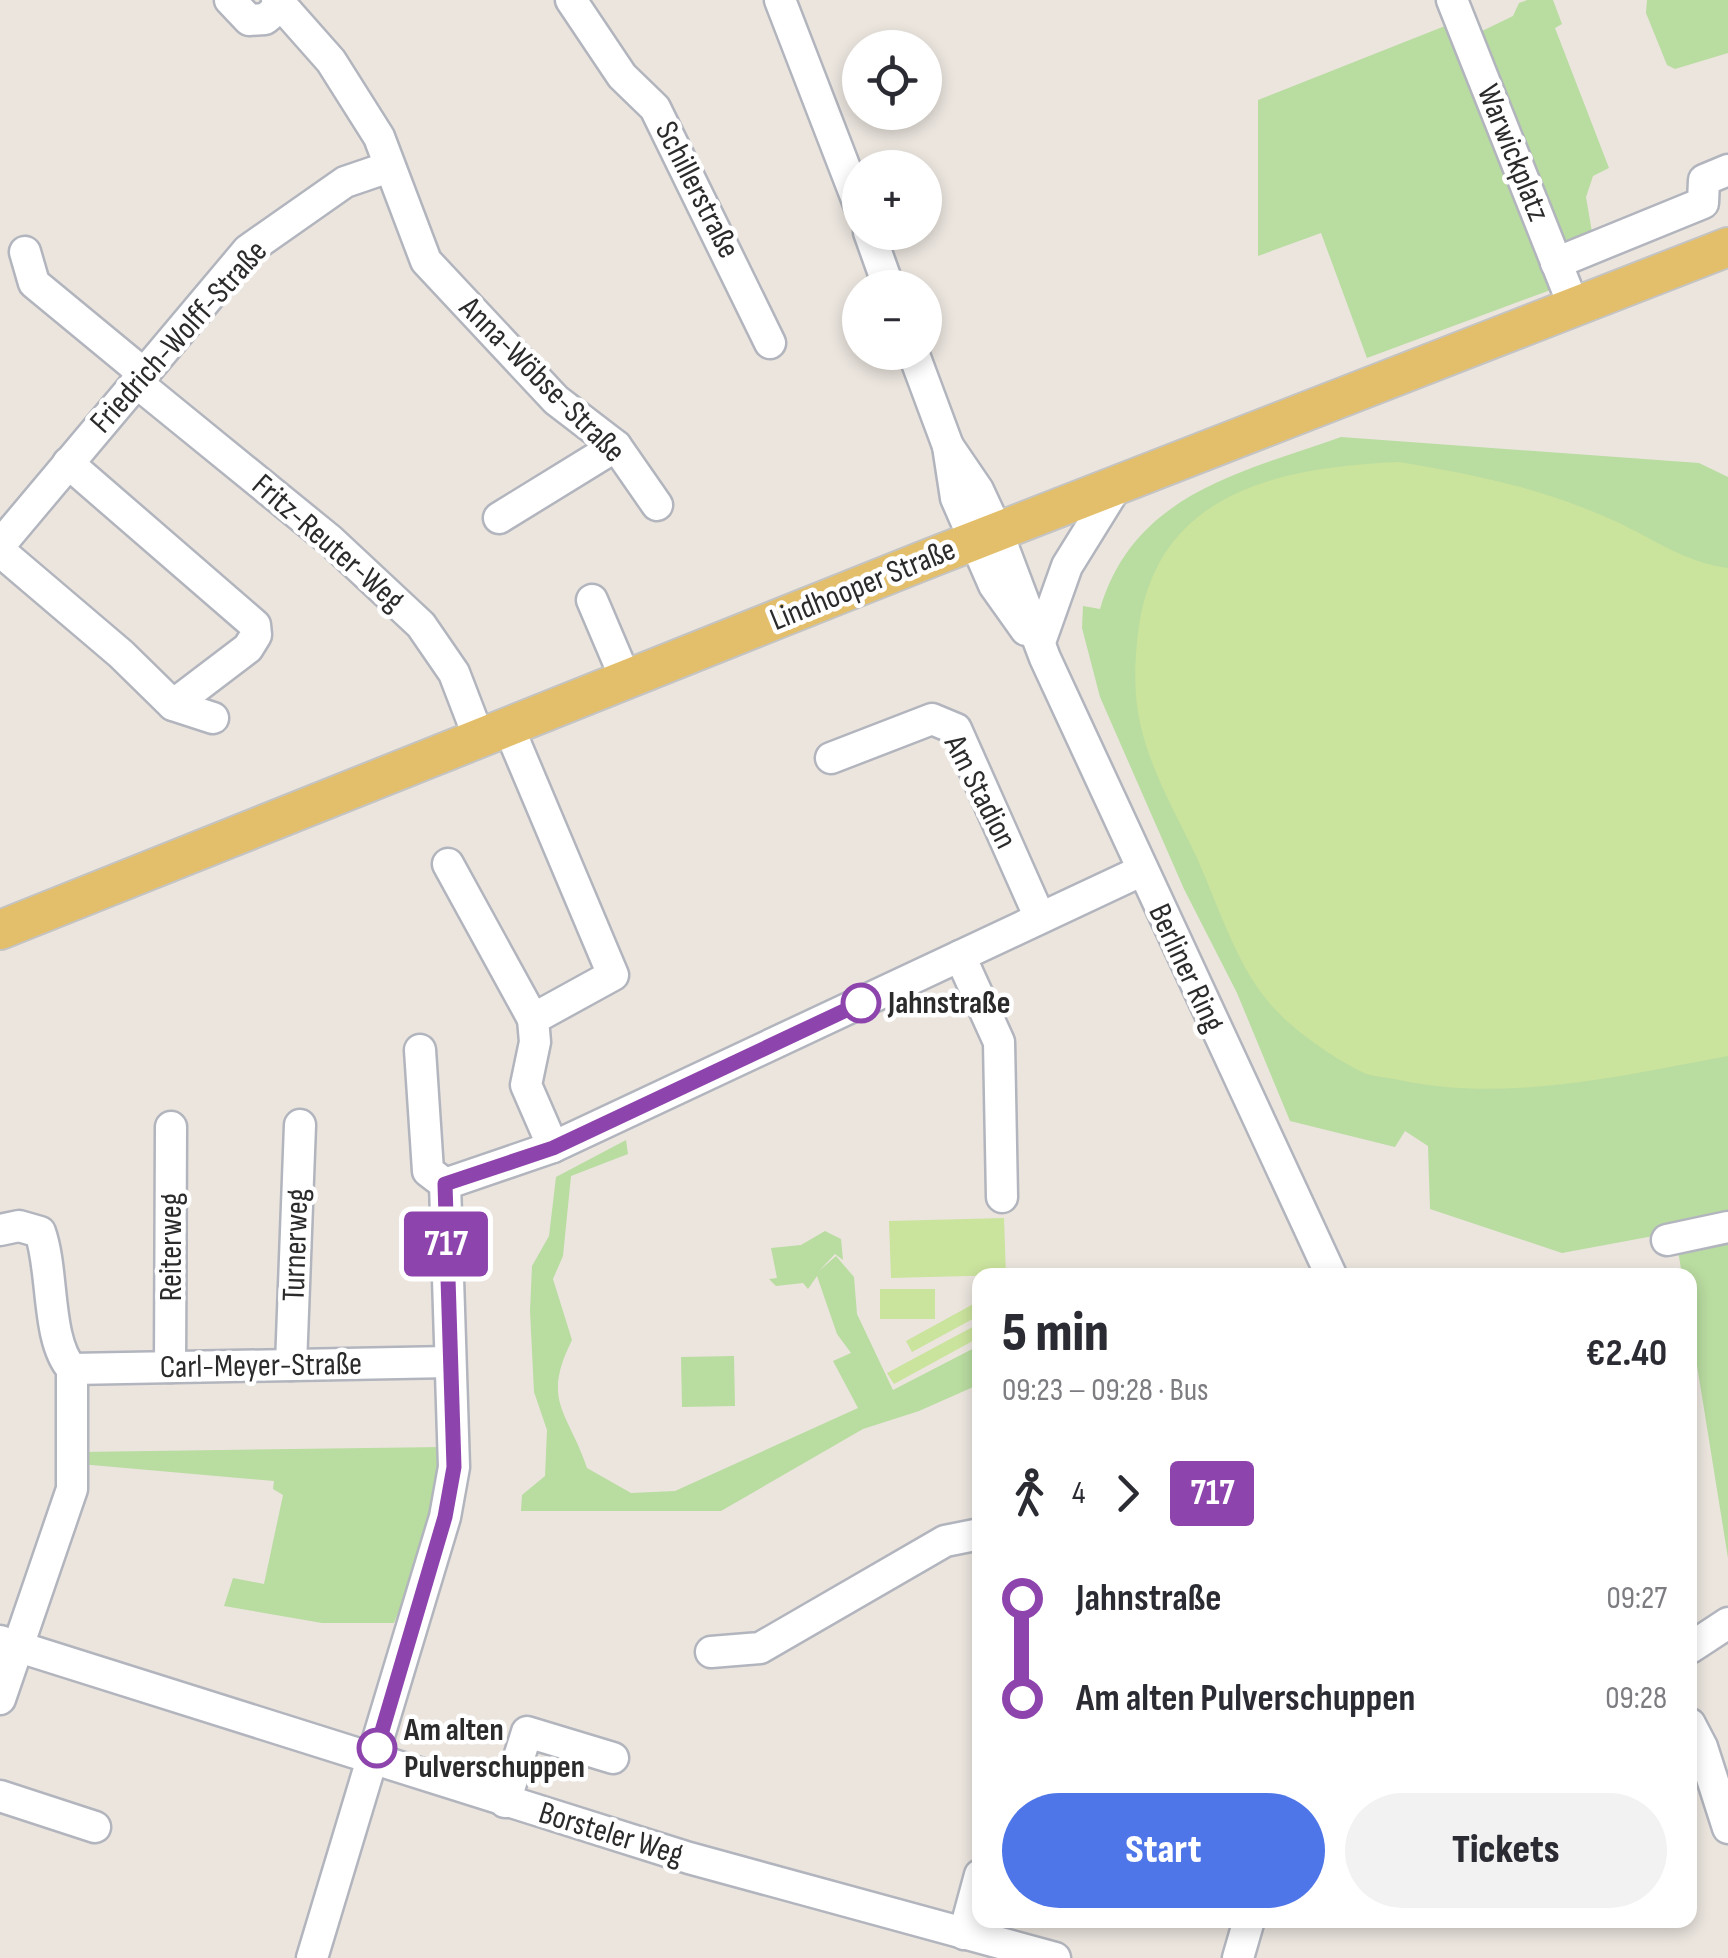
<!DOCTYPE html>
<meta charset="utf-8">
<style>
:root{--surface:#fff;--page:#f2f2f3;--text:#2b2b33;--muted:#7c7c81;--accent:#4e76e8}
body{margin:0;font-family:"Sofia Sans Condensed",sans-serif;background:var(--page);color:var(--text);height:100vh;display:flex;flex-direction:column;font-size:38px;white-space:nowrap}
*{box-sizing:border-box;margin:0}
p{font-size:32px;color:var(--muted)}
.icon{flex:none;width:55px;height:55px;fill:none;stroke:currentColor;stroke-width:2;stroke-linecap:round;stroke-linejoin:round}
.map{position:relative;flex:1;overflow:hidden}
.sheet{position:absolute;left:972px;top:1268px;width:725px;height:660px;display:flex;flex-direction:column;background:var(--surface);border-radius:20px;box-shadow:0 5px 15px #0003}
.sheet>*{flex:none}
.badge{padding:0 20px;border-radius:8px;font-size:35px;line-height:65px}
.buttons{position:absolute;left:842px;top:30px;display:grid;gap:20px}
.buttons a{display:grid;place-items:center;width:100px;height:100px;border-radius:50%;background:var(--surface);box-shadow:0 5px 15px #0003;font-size:50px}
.map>.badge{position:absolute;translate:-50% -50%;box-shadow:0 0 0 5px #fff}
.legs{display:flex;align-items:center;gap:15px;height:110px;padding:0 30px;font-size:32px}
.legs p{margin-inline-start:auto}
.headline{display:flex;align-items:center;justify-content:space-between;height:170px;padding:0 30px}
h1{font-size:55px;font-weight:800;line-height:75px}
.button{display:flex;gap:20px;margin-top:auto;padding:20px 30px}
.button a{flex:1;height:115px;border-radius:60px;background:var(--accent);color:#fff;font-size:40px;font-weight:800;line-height:115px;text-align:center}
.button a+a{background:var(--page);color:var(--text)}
ul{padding:0 30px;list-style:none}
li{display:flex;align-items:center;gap:35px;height:100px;font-size:38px}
li i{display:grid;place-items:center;width:15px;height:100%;margin:0 12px;background:currentColor}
li i::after{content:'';width:25px;height:25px;margin:-12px;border:8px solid;border-radius:50%;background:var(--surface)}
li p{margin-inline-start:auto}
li:first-child i{background:linear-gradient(#0000 50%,currentColor 0)}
li:last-child i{background:linear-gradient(currentColor 50%,#0000 0)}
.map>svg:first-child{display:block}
.green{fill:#b9dca0}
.pitch{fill:#cae39d}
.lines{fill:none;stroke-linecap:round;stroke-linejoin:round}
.minor-casing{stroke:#b2b5bd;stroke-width:35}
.major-casing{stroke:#c4c4c4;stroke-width:42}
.minor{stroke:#fff;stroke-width:30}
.major{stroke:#e3bf6c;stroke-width:38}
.line-1-casing{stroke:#fff;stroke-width:22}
.line-1{stroke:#8e44ad;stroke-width:15}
.stop-1-dot{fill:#fff;stroke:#8e44ad;stroke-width:5}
.labels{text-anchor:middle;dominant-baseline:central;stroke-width:9;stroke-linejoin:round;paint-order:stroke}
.street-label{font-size:32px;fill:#2b2b2b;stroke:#fff}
.stop-label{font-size:32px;font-weight:bold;fill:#2b2b2b;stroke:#fff;text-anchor:start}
</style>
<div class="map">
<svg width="1728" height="1958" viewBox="0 0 1728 1958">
<rect width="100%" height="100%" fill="#ebe5de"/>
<g class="green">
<path d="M1527,0H1553L1562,24L1555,28L1609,168L1593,176L1586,197L1593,238L1566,249L1482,31L1513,16L1519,3Z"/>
<path d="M1647,0H1728V53L1675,69L1667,65L1646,13Z"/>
<path d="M1450,24L1556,288L1367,358L1321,233L1258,256V100Z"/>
<path d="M1341,437L1699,463L1728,477V1558L1690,1322V1275H1682L1675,1232L1562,1253L1430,1209L1428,1146L1405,1131L1395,1147L1290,1121L1237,993L1184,889L1100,697L1082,628L1083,606L1100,609C1134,494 1240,473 1341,437Z"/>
<path d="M626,1140L628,1154L571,1176L563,1256L553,1279L572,1340C541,1402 568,1411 587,1468L631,1493L675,1491L858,1408L833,1361L851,1353L837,1334L817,1276L808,1289L803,1283L776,1286L769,1279L777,1278L771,1248L801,1245L825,1231L841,1239L843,1260L835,1254L819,1271L836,1256L854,1277L857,1314L893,1390L980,1345V1384L919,1411L863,1429L721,1511H521L522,1495L545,1476L547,1430L534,1392L530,1311L532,1266L549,1236L556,1177Z"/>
<path d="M734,1356L735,1406L682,1407L681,1357Z"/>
<path d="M443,1447L431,1531L394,1623H322L224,1606L233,1578L264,1584L283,1495L273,1489L274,1481L80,1464V1452Z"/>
</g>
<g class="pitch">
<path d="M1399,462C1477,475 1542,488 1615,521C1654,539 1684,562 1728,568V1056C1621,1076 1506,1103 1399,1080C1387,1077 1372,1077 1362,1072C1331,1057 1287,1026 1266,999C1234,959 1217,902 1196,856C1177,816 1153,775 1142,731C1133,698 1134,660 1139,626C1159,490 1283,467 1399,462Z"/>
<path d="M1004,1218L1006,1275L891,1278L889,1221Z"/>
<rect x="880" y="1289" width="55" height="30"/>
<path d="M977,1302L980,1315L912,1352L906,1341Z"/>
<path d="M980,1323V1337L894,1384L887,1373Z"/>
</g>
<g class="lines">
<defs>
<g id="minor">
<path d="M230,0L249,20L265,19L282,5"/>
<path d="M277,0L331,61L379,137L426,261L556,400L616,446L657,505"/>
<path d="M571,0L622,76L655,108L770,343"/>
<path d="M780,0L860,207"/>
<path d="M1452,0L1574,307"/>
<path d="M869,232L889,288"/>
<path d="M25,252L34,283L143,373"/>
<path d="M1556,263L1703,203L1704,180L1728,170"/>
<path d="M913,352L948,446L956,498L994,585L1026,630"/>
<path d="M136,382L330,540L421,625L454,673L479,738"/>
<path d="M948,446L978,490L997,531L1045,658L1331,1275"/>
<path d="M68,463L255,625L256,635L248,648L173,705"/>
<path d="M499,518L616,446"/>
<path d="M0,545L248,250L345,182L389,167"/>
<path d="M0,551L121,654L173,705L213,718"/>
<path d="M592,600L626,680"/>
<path d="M1040,642L1067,566L1116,487"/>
<path d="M508,726L613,975L533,1019L535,1042L526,1085L553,1147"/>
<path d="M831,758L932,719L956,729L1040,918"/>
<path d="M448,864L533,1019"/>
<path d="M960,956L999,1042L1002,1197"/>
<path d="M445,1184L553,1147L1141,871"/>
<path d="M0,1230L19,1226L40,1232C54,1271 46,1340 72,1369V1489L0,1699"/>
<path d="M1667,1240L1728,1227"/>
<path d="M291,1365L300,1125"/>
<path d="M170,1367L171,1127"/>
<path d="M72,1369L450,1362"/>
<path d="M0,1641L689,1858L1055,1958"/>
<path d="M1690,1648L1728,1623"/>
<path d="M711,1652L760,1648L945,1541L980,1534"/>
<path d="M1690,1724L1702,1747L1728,1828"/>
<path d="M0,1796L95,1827"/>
<path d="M505,1802L527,1732L613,1758"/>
<path d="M964,1934L980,1875"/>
<path d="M312,1958L445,1517L454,1467L445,1184L428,1171L420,1050"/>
<path d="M1238,1958L1249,1920"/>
</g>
<path id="major" d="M0,930L930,558L1728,247"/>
</defs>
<use href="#minor" class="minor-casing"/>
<use href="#major" class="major-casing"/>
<use href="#minor" class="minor"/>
<use href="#major" class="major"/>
</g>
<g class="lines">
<defs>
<path id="line-1" d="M377,1748L445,1517L454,1467L445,1184L553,1148L861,1003"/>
</defs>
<use href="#line-1" class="line-1-casing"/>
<use href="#line-1" class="line-1"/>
</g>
<g class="stop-1-dot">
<circle cx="861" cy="1003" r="18"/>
<circle cx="377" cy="1748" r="18"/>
</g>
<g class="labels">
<g class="street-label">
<text transform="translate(1513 153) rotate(68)">Warwickplatz</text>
<text transform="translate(697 190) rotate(63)">Schillerstraße</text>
<text transform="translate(179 337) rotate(-48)">Friedrich-Wolff-Straße</text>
<text transform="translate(542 380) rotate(45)">Anna-Wöbse-Straße</text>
<text transform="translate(328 543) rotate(41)">Fritz-Reuter-Weg</text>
<text transform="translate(863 585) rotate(-22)">Lindhooper Straße</text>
<text transform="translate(980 792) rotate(63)">Am Stadion</text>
<text transform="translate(1186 968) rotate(65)">Berliner Ring</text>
<text transform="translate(296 1245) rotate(-88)">Turnerweg</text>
<text transform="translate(171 1247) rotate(-90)">Reiterweg</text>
<text transform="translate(261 1366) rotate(-1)">Carl-Meyer-Straße</text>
<text transform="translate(611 1834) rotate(17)">Borsteler Weg</text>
</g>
<g class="stop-label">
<text x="888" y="1003">Jahnstraße</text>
<text x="404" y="1730">Am alten<tspan x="404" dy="37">Pulverschuppen</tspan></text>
</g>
</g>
</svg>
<div class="buttons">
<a><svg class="icon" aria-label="locate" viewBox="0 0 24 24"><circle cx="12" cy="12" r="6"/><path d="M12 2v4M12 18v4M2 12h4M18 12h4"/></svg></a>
<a>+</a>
<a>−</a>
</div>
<b class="badge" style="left:446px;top:1244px;background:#8e44ad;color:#fff">717</b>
<section class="sheet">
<div class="headline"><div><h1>5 min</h1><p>09:23 – 09:28 · Bus</p></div><b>€2.40</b></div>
<div class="legs"><svg class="icon" aria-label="walk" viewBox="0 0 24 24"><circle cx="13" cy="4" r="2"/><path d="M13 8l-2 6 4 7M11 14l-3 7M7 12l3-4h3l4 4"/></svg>4<svg class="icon" aria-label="forward" viewBox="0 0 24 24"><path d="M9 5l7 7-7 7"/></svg><b class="badge" style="background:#8e44ad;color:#fff">717</b></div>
<ul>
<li><i style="color:#8e44ad"></i><b>Jahnstraße</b><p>09:27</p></li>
<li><i style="color:#8e44ad"></i><b>Am alten Pulverschuppen</b><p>09:28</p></li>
</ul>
<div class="button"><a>Start</a><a>Tickets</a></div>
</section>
</div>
